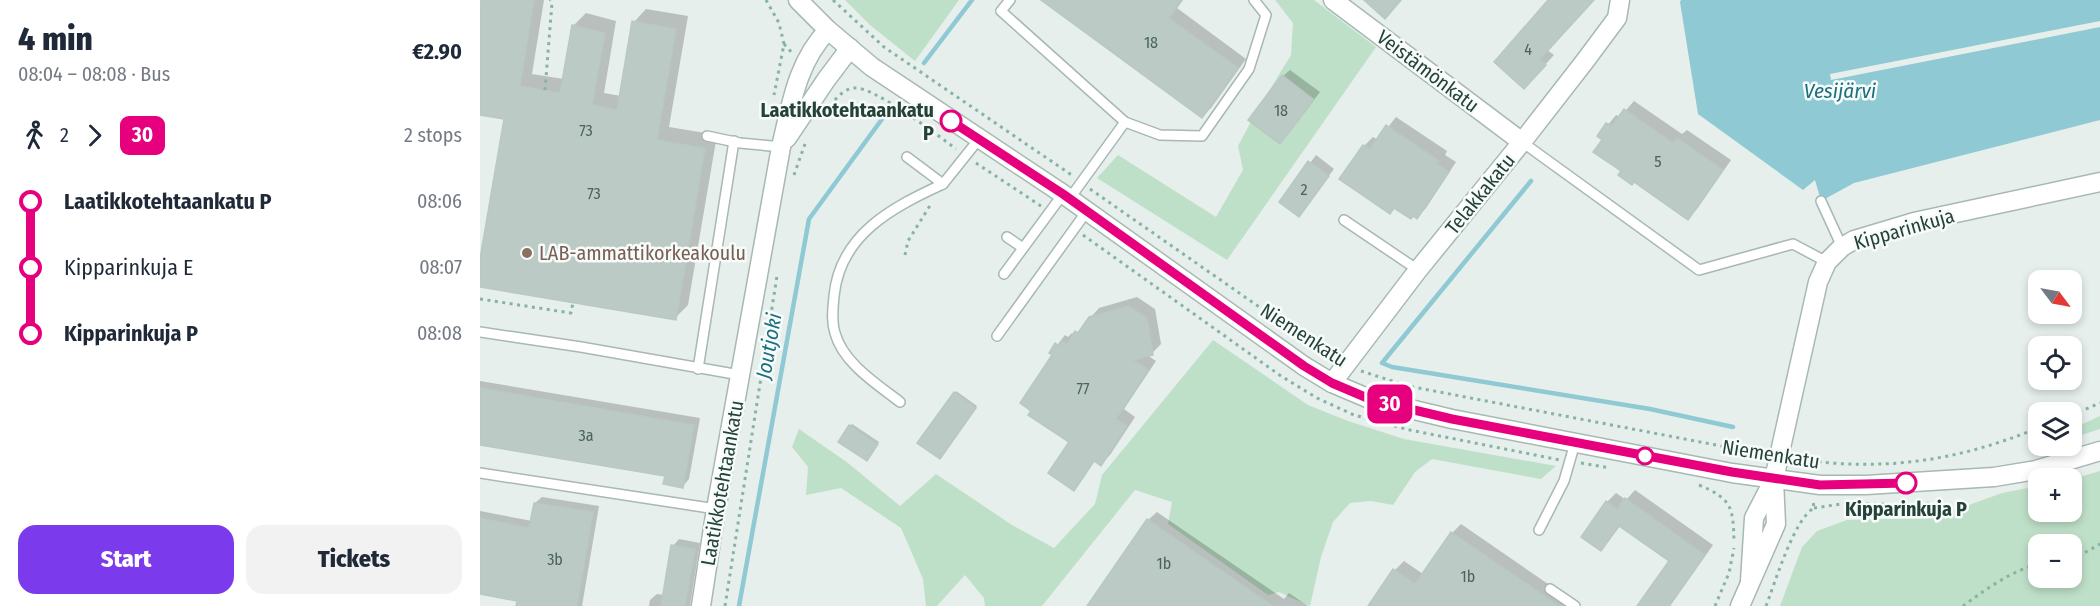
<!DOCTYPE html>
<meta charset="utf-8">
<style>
:root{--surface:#fff;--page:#f2f2f3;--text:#1f2937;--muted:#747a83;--accent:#7c3aed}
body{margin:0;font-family:"Fira Sans Condensed",sans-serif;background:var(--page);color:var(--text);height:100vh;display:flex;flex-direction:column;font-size:22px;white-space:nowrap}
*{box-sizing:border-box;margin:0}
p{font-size:20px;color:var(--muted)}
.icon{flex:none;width:33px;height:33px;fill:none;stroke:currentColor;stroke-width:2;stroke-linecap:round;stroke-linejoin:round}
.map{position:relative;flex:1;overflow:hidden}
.details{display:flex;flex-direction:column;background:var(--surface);width:480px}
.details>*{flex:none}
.badge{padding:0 12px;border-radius:9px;font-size:21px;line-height:39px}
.needle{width:39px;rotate:122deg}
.tools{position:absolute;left:1548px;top:270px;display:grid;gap:12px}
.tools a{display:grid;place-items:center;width:54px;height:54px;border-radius:12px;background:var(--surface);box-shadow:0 3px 9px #0003;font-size:30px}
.map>.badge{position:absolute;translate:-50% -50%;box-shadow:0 0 0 3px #fff}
.legs{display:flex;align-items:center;gap:9px;height:66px;padding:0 18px;font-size:20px}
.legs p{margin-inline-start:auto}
.headline{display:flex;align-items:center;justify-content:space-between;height:102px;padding:0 18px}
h1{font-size:33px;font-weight:800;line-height:45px}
.primary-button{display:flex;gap:12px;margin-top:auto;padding:12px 18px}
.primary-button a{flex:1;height:69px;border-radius:18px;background:var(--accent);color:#fff;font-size:24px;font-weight:800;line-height:69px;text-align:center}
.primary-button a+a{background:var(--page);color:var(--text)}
ul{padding:0 18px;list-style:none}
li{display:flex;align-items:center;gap:21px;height:66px;font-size:22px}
li i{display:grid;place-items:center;width:9px;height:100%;margin:0 8px;background:currentColor}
li i::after{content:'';width:15px;height:15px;margin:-8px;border:4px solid;border-radius:50%;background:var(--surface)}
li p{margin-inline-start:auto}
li:first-child i{background:linear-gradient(#0000 50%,currentColor 0)}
li:last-child i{background:linear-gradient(currentColor 50%,#0000 0)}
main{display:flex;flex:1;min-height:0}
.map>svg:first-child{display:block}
.green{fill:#bfe0c8;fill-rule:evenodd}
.water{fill:#8ec9d4}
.pier{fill:#e6efeb}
.shadow{fill:#0003}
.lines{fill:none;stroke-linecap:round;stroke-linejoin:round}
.stream{stroke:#8ec9d4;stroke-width:4.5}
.building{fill:#bbcac4;stroke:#b8c9c2;stroke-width:1.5}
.service-casing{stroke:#a8b8b2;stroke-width:12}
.minor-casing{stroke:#a8b8b2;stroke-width:21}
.tertiary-casing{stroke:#a8b8b2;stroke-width:21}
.path{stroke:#86b3a5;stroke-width:3;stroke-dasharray:3 4.5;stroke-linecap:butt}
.service{stroke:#fff;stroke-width:9}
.minor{stroke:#fff;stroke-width:18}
.tertiary{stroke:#fff;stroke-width:18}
.line-1-casing{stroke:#fff;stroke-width:14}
.line-1{stroke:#e6007e;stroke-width:9}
.stop-1-dot{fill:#fff;stroke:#e6007e;stroke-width:3}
.education-dot{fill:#8d6e63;stroke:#f7fbf9;stroke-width:2}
.labels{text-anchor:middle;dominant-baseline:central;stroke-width:5;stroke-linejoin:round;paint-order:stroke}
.number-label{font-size:16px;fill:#4a645c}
.street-label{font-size:20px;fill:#24423a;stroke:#f7fbf9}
.stop-label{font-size:20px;font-weight:bold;fill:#24423a;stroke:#f7fbf9;text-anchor:end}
.education-label{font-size:20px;fill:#785e54;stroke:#f7fbf9;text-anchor:start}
.water-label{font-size:21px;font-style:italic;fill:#1c6f80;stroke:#f7fbf9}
</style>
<main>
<section class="details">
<div class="headline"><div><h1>4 min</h1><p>08:04 – 08:08 · Bus</p></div><b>€2.90</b></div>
<div class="legs"><svg class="icon" aria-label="walk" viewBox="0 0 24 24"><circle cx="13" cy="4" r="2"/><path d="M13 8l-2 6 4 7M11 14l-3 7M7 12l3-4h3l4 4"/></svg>2<svg class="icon" aria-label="forward" viewBox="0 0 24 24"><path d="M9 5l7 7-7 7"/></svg><b class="badge" style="background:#e6007e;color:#fff">30</b><p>2 stops</p></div>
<ul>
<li><i style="color:#e6007e"></i><b>Laatikkotehtaankatu P</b><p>08:06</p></li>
<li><i style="color:#e6007e"></i><span>Kipparinkuja E</span><p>08:07</p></li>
<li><i style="color:#e6007e"></i><b>Kipparinkuja P</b><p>08:08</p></li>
</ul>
<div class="primary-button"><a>Start</a><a>Tickets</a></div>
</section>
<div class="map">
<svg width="1620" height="606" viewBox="0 0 1620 606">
<rect width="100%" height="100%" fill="#e6efeb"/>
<g class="green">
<path d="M365,0H479L435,61L390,25Z"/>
<path d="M795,0H834L896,47L747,260L617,178L638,155L736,217L763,170L758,146L776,112L811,55L813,23Z"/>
<path d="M733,340L828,405L868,421L924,439L1076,466L1061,479L952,459L935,472L913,505L891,501L870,503L853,522L841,557L830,606L799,592L788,595L688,524L692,502L655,490L562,606H505L504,598L485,575L457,606H446L443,579L421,528L361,488L326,495L328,467L312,447L319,429L368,463L420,506L456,474L532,525L574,548L615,504L622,475Z"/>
<path d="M1620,416V429L1592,438V429Z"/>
<path d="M1620,471V606H1300L1322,547L1337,531L1367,520L1453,518L1522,493L1558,486V512H1592V479ZM1592,544V578H1558V544Z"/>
</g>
<path class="water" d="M1201,0H1620V120L1374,183L1341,201L1335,180L1323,190L1218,114L1200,2Z"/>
<path class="pier" d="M1620,21V27L1351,80L1350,74Z"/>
<g class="shadow">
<path d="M0,0H64L52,74L84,79L93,26L106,13L136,21L124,93L141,96L154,22L166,9L208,16L189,127L237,135L208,305L195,318L0,285V268L25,118L0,114Z"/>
<path d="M563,0H703L697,8L766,59L731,108L722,116Z"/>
<path d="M1070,0H1113L1067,50L1074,55L1053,78Z"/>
<path d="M810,70L840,92L807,135L803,76Z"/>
<path d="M1154,101L1202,134L1207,130L1251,160L1217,209L1208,218L1143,171L1124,139L1119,136L1136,115L1140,117Z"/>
<path d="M916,117L967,151L965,155L976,162L946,208L937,217L862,179L884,146L893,137L898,140Z"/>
<path d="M836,155L854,169L819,215L801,202Z"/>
<path d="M657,297L675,309L681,344L672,353L667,355L676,361L644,409L655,417L630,455L621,464L615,460L602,480L594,489L591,442L574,355L571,353L585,335L588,337L592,333L595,335L619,308Z"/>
<path d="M0,381L220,418L209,479L203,486L187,475L0,443Z"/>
<path d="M476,391L497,406L462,455L475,393Z"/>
<path d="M372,424L399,442L389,457L370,426Z"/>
<path d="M1155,490L1233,545L1190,606H1158L1191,560L1141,525L1121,549L1127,502L1136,493L1146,500Z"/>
<path d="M62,497L119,506L102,606H38L39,600L0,592V511L52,521L55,503Z"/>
<path d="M677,512L804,599L809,593L828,606H609L668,520Z"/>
<path d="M981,524L1100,606L891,605L915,570L924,561L943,574L972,533Z"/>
<path d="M199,539L220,543L210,606H169L170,600L177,594L184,595L193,546Z"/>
</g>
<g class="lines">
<g class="stream">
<path d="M444,63L492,0"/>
<path d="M1051,181L902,363L912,367L1170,409L1253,427"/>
<path d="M259,606L329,219L405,115"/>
</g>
</g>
<g class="building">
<path d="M0,0H54L40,86L80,93L92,25L125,33L112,105L137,110L152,21L196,29L177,140L225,148L196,320L0,287V259L24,119L0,115Z"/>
<path d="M561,0H702L689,18L758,68L722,118Z"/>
<path d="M884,0H921L905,19Z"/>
<path d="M1068,0H1114L1060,59L1066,65L1044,89L1014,62Z"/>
<path d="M802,75L834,100L800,144L768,120Z"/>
<path d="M1144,109L1193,143L1197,138L1243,170L1208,220L1154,182L1152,185L1138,175L1141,171L1113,152L1122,140L1117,136L1126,123L1132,126Z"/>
<path d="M906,125L959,161L957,164L969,172L937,219L933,216L931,219L914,208L910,214L859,179L883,145L890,149Z"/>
<path d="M828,161L849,176L819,217L799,202Z"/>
<path d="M648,306L667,318L673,355L653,360L668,370L636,419L647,426L621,466L614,461L594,491L568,473L589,442L548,415L551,411L540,403L572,355L569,353L575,343L579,346L582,341L587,344L595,331L598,333L609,317Z"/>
<path d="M0,388L214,425L203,488L183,484L185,476L0,445Z"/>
<path d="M474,392L496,408L460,459L437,443Z"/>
<path d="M369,425L398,444L387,461L358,442Z"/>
<path d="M1145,498L1225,555L1189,606H1157L1189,561L1139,526L1121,551L1101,537L1126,501L1137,509Z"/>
<path d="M54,503L113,512L97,606H36L37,601L0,594V518L49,528Z"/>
<path d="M667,519L793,606H607Z"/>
<path d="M971,532L1079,606H888L913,569L935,584Z"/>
<path d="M191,545L215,549L205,606H181Z"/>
</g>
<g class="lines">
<defs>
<g id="service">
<path d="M530,0L521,11L645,122L680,135L722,136L769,69L786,15L774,0"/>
<path d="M227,136L260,143L301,147"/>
<path d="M1042,142L1219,270L1313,244L1347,262"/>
<path d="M427,157L463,184L499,139"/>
<path d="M590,198L645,122"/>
<path d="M1341,201L1362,247"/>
<path d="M864,220L938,270"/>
<path d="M527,237L543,248"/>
<path d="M524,274L583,194"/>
<path d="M0,332L101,347L260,375"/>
<path d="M517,336L607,211"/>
<path d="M218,369L254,141"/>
<path d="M420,402C397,384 363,363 355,333C351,321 353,308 354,296C360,234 413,207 463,184"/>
<path d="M0,473L236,509"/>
<path d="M1059,530L1084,481L1095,443"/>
<path d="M1070,589L1095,606"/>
</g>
<g id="minor">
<path d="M853,0L1042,142"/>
<path d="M307,138L346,80L370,48"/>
<path d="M852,383L938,270L1042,142L1105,61L1137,18L1140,0"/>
<path d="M1270,581L1274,518L1294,479L1338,282L1347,262L1362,247L1374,240L1434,222L1620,182"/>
<path d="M221,606L236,509L301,147C311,105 317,62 348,30"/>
<path d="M1260,606L1296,524L1294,480"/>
</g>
<path id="tertiary" d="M318,0L348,30L392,67L583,194L824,366L852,383L892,400L972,419L1252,473L1340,485H1386L1514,477L1556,470L1620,451"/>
</defs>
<use href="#service" class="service-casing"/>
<use href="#minor" class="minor-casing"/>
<use href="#tertiary" class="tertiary-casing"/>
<g class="path">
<path d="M286,0L299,23L304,44L294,95"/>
<path d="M353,0L404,47L593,176"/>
<path d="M304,44L313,54"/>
<path d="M65,90L72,3L70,0"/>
<path d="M355,100C360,94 367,88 375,88C393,86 459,136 476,149"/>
<path d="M496,163L561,206"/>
<path d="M314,175L326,141"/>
<path d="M610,189L831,343L852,355"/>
<path d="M603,235L801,376L837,398L874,415L930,430L1080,460"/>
<path d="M425,255L428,241L451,204"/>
<path d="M0,299L91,313L93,302"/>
<path d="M881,371L928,386L1283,454"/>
<path d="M1592,415L1620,403"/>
<path d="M1316,459C1404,472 1477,461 1558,428"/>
<path d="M1101,463L1130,468"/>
<path d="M1219,485C1252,499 1253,507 1254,541"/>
<path d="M1334,508L1368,503L1427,505L1452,503"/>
<path d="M1592,560L1620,544"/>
<path d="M245,606L297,276"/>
<path d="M1235,606L1249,573L1254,548"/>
<path d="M1286,606C1295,583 1314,519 1334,508L1333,501"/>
<path d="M1483,606C1502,592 1535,568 1558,565"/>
</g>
<use href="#service" class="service"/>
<use href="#minor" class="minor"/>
<use href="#tertiary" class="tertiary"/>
</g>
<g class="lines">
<defs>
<path id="line-1" d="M471,121L583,194L824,366L852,383L892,400L972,419L1252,472L1340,485L1426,483"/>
</defs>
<use href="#line-1" class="line-1-casing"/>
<use href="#line-1" class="line-1"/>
</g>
<g class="stop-1-dot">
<circle cx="471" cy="121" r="10"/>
<circle cx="1165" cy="456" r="8"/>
<circle cx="1426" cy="483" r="10"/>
</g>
<circle class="education-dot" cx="47" cy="253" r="6"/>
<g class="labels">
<g class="number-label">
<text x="671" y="42">18</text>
<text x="1048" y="49">4</text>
<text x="801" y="110">18</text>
<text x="106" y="130">73</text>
<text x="1178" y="161">5</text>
<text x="824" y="189">2</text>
<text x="114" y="193">73</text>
<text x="603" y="388">77</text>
<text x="106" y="435">3a</text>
<text x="75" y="559">3b</text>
<text x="684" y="563">1b</text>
<text x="988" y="576">1b</text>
</g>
<g class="street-label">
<text transform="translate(948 71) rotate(37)">Veistämönkatu</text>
<text transform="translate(1000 194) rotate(-51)">Telakkakatu</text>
<text transform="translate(1424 229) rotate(-16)">Kipparinkuja</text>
<text transform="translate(824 335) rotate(33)">Niemenkatu</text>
<text transform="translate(1291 454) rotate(9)">Niemenkatu</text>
<text transform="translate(242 483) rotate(-80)">Laatikkotehtaankatu</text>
</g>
<g class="stop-label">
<text x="454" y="110">Laatikkotehtaankatu<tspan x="454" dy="23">P</tspan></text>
<text x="1426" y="509" text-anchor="middle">Kipparinkuja P</text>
</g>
<g class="education-label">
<text x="59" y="253">LAB-ammattikorkeakoulu</text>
</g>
<g class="water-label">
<text x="1360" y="91">Vesijärvi</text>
<text transform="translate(289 346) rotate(-80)">Joutjoki</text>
</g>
</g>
</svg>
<div class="tools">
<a><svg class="needle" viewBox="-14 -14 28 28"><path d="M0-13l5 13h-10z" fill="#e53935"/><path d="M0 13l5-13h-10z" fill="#747a83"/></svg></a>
<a><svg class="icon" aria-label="locate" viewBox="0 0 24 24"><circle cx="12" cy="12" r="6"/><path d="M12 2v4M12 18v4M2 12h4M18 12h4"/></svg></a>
<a><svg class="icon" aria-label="layers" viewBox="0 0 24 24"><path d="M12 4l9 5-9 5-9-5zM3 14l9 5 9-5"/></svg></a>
<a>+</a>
<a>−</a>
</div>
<b class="badge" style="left:910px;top:404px;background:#e6007e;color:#fff">30</b>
</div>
</main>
